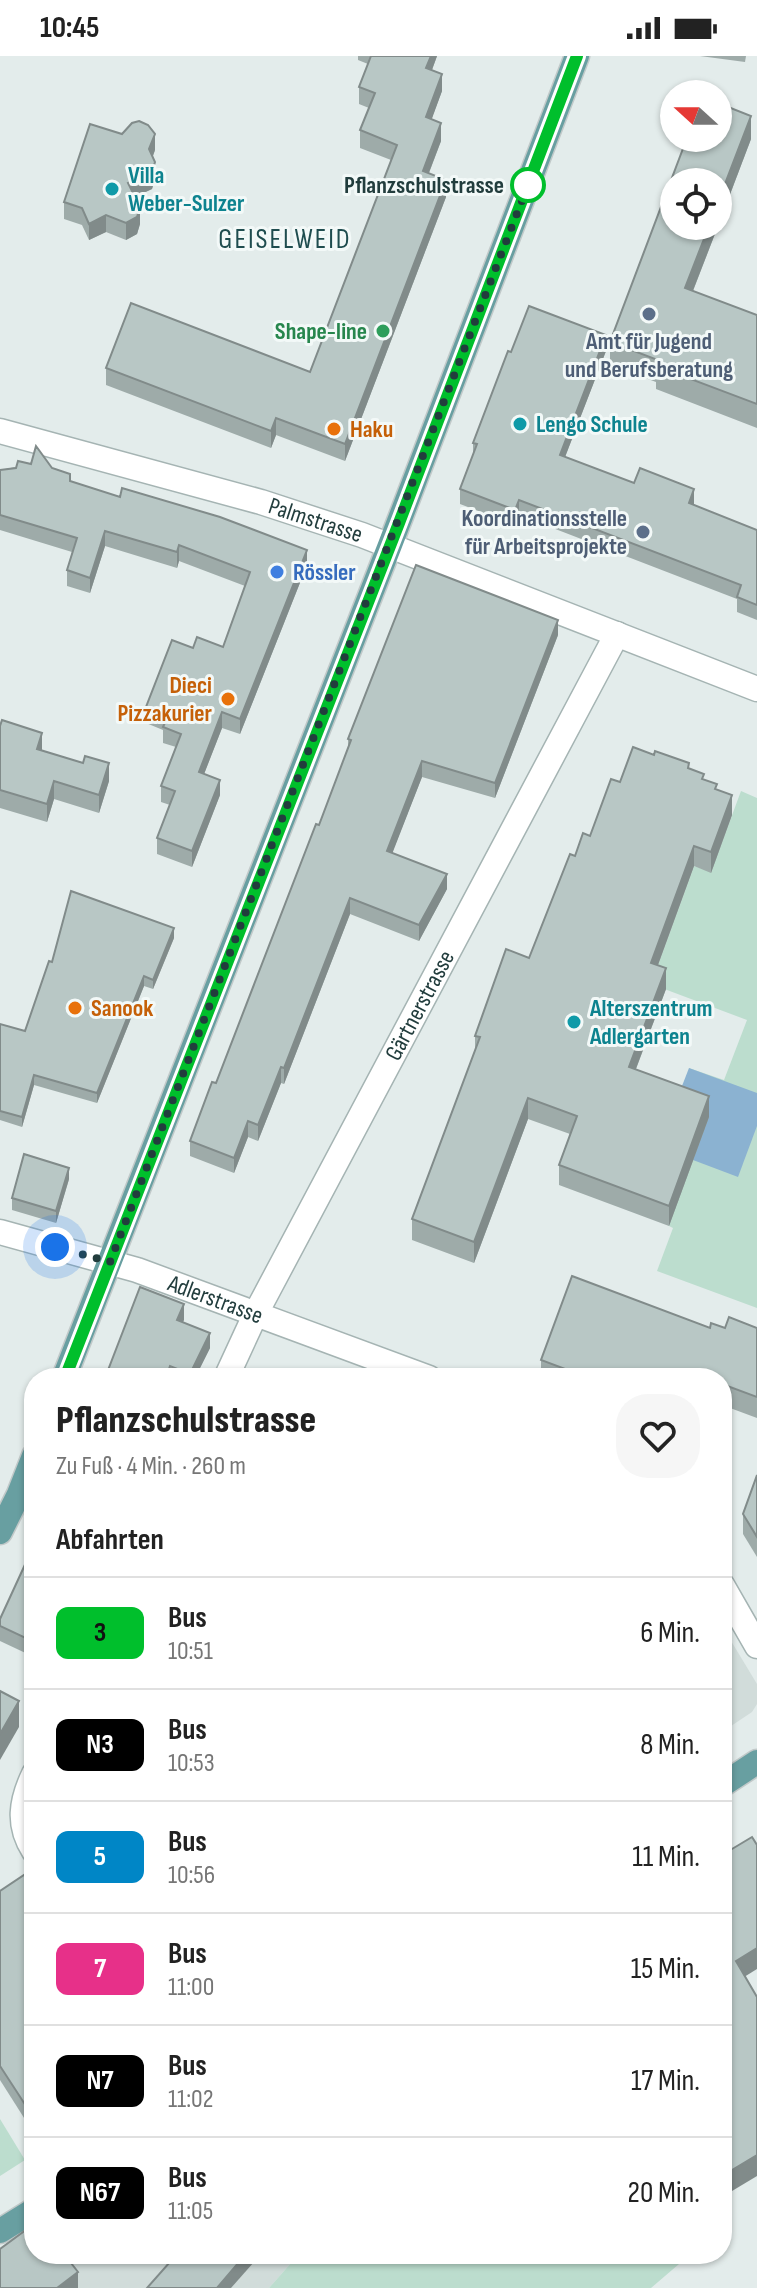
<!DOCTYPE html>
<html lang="de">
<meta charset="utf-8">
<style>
:root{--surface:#fff;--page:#f6f6f6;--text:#222;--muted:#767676;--line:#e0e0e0}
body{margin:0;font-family:"Sofia Sans Condensed",sans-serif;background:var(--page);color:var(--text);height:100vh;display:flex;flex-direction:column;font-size:30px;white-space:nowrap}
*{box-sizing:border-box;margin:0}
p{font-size:26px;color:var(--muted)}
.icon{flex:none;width:44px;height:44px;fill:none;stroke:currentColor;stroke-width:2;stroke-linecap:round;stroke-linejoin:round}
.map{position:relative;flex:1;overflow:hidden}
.drawer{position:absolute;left:24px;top:1312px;width:708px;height:896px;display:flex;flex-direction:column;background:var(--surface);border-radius:32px;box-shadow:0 2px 6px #0004}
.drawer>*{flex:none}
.badge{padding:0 16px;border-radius:12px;font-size:28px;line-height:52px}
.needle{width:52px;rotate:291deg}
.controls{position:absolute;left:660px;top:24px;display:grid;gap:16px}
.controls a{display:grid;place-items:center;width:72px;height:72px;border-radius:50%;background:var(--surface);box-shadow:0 2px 6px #0004;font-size:40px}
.you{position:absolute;width:40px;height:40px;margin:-20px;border:6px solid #fff;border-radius:50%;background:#1a73e8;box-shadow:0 0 0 12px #1a73e833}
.map>.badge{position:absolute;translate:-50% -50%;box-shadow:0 0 0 4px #fff}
h2{padding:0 32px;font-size:30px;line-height:72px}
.round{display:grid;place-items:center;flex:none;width:84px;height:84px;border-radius:32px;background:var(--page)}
.head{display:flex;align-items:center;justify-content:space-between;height:136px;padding:0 32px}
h1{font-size:38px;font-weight:800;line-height:60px}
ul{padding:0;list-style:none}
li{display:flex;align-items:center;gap:24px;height:112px;padding:0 32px;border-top:2px solid var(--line)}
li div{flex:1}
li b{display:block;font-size:30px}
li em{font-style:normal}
li .badge{min-width:88px;font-weight:700;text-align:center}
.status{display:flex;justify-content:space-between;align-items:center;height:56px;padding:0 40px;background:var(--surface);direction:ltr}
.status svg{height:22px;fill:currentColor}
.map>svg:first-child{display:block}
.built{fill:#d1dcda}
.green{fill:#bcddce}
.water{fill:#8bb2d1}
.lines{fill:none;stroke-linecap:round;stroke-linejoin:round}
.street-casing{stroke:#a5b4b3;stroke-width:27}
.primary-casing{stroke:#c1c9c9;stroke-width:27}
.street{stroke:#fff;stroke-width:24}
.primary{stroke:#689fa1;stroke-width:24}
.wall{fill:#9eaba9}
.shaded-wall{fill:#818b8a}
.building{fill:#b8c7c5;stroke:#818b8a;stroke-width:2}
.line-casing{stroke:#fff;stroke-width:18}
.line{stroke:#00bf2c;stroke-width:12}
.walk{stroke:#223d3d;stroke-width:8;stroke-dasharray:0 14.4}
.stop-dot{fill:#fff;stroke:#00bf2c;stroke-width:4}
.culture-dot{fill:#0f9aa8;stroke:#f3f9f8;stroke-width:3}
.service-dot{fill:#5c6f8a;stroke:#f3f9f8;stroke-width:3}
.leisure-dot{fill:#2e9e5b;stroke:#f3f9f8;stroke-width:3}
.food-dot{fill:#e8710a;stroke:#f3f9f8;stroke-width:3}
.shop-dot{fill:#3f7fe0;stroke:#f3f9f8;stroke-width:3}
.labels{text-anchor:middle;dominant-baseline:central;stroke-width:6;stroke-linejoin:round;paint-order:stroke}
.culture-label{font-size:24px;font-weight:bold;fill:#0d838f;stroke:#f3f9f8;text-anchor:start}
.stop-label{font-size:24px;font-weight:bold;fill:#223d3d;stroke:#f3f9f8;text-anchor:end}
.leisure-label{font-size:24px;font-weight:bold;fill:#27864d;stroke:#f3f9f8;text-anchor:end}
.service-label{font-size:24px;font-weight:bold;fill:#4e5e75;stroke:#f3f9f8}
.food-label{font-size:24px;font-weight:bold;fill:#c56008;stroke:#f3f9f8;text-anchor:start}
.street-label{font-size:24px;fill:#223d3d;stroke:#f3f9f8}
.shop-label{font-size:24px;font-weight:bold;fill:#366cbe;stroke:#f3f9f8;text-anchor:start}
.quarter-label{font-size:28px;letter-spacing:2px;fill:#1f4d4f;stroke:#f3f9f8}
</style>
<div class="status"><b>10:45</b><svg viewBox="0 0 49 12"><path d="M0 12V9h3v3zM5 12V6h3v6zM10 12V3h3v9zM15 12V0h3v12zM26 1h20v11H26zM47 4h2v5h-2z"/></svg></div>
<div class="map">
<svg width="757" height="2232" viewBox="0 0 757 2232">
<rect width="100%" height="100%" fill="#e3eceb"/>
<g class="built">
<path d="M722,1570L757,1628V1648L752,1656L722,1676Z"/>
<path d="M34,2198H299L269,2232H0Z"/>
</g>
<g class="green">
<path d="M741,735L757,742V1252L657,1215L673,1172L669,1170L689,1012L724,1024L747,964L651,928L694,810L711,816Z"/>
<path d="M0,2063L25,2104L0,2120Z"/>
<path d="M299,2198H661L679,2208L651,2232H269Z"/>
</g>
<path class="water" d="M689,1012L757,1037V1070L738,1121L693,1104L675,1048Z"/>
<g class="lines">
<defs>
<g id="street">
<path id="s1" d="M0,375L261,446L362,479L757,633"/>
<path id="s2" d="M0,1176L137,1214L429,1322"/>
<path id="s3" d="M226,1322L256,1257L617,578"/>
<path d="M722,1529L757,1590"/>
<path d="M34,1718C21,1745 17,1769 34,1795"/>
</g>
<g id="primary">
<path d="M64,1322L390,489L577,0"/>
<path d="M0,1476L19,1438L34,1400"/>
<path d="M722,1729L757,1706"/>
<path d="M0,2175L34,2154"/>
</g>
</defs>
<use href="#street" class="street-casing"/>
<use href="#primary" class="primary-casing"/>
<use href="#street" class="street"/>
<use href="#primary" class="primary"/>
</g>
<g class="wall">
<path d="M358,0H437L432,14L442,35L431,64L441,85L429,117L446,141L345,405L276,379L271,392L106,329V312L310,316L391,104L360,92V74L369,52L359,48V31L368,8L358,4Z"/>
<path d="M700,0H746L745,6Z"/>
<path d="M718,47L751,60V83L718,170V126H674V170H718L693,235L757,259V372L656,333V326L610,309V286L687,82H718Z"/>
<path d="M155,94L153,100L155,123L152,133L135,141L140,168L137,178L126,184L106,176L89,184L82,169L64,163V146Z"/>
<path d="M606,295L565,401L757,474V564L737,556V543L519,459L515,469L460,448V433L473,398V387L511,296Z"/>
<path d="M31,408L52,412L70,425L307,509L240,678L222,672L204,718L220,739L192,811L157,798V782L170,749L161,746V730L176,691L163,687V674L146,667V651L193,592L223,591L245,530L179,505L177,512L105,490L90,537L67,530V514L72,496L0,474V414Z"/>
<path d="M558,579L495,742L422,721L392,797L447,833L419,885L350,858L284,1028L281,1027L258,1085L248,1081L234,1117L190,1100V1085L216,1027L319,769L348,692V683Z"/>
<path d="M0,670L42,694L109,725L99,757L54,743L47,766L0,752Z"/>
<path d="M689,712L717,734L732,759L711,817L694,810L658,909L666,933L636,1013L709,1061L669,1170L559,1129V1109L570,1078L528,1063L474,1207L412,1184V1163L475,995V980L529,902L575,800L590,780L620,726Z"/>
<path d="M174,882L153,933L144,930L97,1047L34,1029L22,1071L0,1064V968L25,975L52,906Z"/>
<path d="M69,1123L56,1167L12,1154V1142Z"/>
<path d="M184,1264L182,1266L210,1292L195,1322H105Z"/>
<path d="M710,1272H757V1362L722,1349V1322H541V1304Z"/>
<path d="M757,1419V1501L743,1478V1458Z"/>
<path d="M34,1489V1601L0,1585V1563Z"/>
<path d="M34,1828V2060L26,2065L0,2024V1835Z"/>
</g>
<g class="shaded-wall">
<path d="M431,0H437L426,30V12Z"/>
<path d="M442,18V35L426,79V61Z"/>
<path d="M751,60V83L718,170V146Z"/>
<path d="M441,67V85L423,132V115Z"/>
<path d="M155,78V94L149,110V93Z"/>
<path d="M155,106V123L152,133L128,144V127Z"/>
<path d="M446,124V141L345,405V388Z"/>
<path d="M140,151V168L137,178L126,184V167Z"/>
<path d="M106,159V176L89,184V168Z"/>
<path d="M709,170H718L685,255V232Z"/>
<path d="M606,279V295L560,414V399Z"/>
<path d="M276,362V379L271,392V375Z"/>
<path d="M694,433V448L689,463V447Z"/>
<path d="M519,444V459L515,469V454Z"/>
<path d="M105,475V490L90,537V522Z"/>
<path d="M179,489V505L177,512V496Z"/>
<path d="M307,494V509L240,678V663Z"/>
<path d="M558,564V579L495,742V727Z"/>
<path d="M222,656V672L199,731V716Z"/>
<path d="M42,677V695L37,693Z"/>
<path d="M422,705V721L387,811V795Z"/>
<path d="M109,707V725L99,757V739Z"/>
<path d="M220,724V739L192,811V795Z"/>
<path d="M54,725V743L47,766V748Z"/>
<path d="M732,739V759L711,817V796Z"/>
<path d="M694,790V810L651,928V907Z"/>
<path d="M447,818V833L419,885V869Z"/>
<path d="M350,842V858L284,1028V1012Z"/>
<path d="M174,872V882L153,933V924Z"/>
<path d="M666,912V933L629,1031V1011Z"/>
<path d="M144,920V930L97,1047V1037Z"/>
<path d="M281,1011V1027L258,1085V1069Z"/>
<path d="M34,1019V1029L22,1071V1061Z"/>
<path d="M709,1040V1061L669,1170V1150Z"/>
<path d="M528,1042V1063L474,1207V1186Z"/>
<path d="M248,1065V1081L234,1117V1102Z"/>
<path d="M69,1112V1123L56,1167V1155Z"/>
<path d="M184,1248V1264L177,1280V1264Z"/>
<path d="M210,1277V1292L195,1322H190V1318Z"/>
<path d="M170,1310V1322H166Z"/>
<path d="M19,1645V1671L0,1704V1678Z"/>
<path d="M757,1892V1913L736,1926V1905Z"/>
<path d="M34,2045V2060L26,2065V2050Z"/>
<path d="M757,2099V2120L722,2141V2120Z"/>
<path d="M246,2198H261L231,2232H217Z"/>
<path d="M78,2216V2232H57Z"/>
</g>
<g class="building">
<path d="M371,0H431L426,12L442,18L426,61L441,67L423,115L446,124L345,388L276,362L271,375L106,312L131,247L310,316L397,89L360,74L375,37L359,31Z"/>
<path d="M718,47L751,60L718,146V126H674V170H709L685,232L757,259V348L656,310L658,304L610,286L687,82H718Z"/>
<path d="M139,65L148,69L155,78L149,93L155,106L152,116L128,127L140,151L137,161L126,167L106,159L89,168L82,152L64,146L90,68L122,78L132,67Z"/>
<path d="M529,250L606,279L560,399L634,427L640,412L694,433L689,447L757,474V549L737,541L741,529L519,444L515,454L460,433L477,388L473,387L508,295L511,296Z"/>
<path d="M36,390L52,412L70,418V425L120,441L122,432L220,461L307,494L240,663L222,656L199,716L220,724L192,795L157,782L175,735L161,730L181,678L163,671L168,660L146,651L172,584L193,592L197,581L223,591L250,516L179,489L177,496L105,475L90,522L67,514L77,482L0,459V414L16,412L18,405L31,408Z"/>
<path d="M416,509L558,564L495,727L422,705L387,795L447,818L419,869L350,842L284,1012L281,1011L258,1069L248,1065L234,1102L190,1085L212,1026L216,1027L316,768L319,769L351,684L348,683Z"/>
<path d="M2,664L42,677L37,693L83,707L85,700L109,707L99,739L54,725L47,748L0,734V670Z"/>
<path d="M633,691L654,699L655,695L689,707L688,712L704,718L702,723L717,728L715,733L732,739L711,796L694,790L651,907L666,912L629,1011L709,1040L669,1150L559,1109L577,1060L528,1042L474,1186L412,1163L480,981L475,980L506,893L529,902L570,798L575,800L583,777L590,780L611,723L620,726Z"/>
<path d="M71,835L174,872L153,924L144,920L97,1037L34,1019L22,1061L0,1055V968L25,975L49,905L52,906Z"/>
<path d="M24,1098L69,1112L56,1155L12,1142Z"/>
<path d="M572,1220L710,1272L711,1267L725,1272L729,1261L757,1272V1341L722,1328V1322H589L541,1304Z"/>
<path d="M140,1231L184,1248L177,1264L210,1277L190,1318L170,1310L166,1322H105Z"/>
<path d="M757,1419V1481L743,1458Z"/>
<path d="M34,1489V1586L0,1570V1563Z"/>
<path d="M0,1635L19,1645L0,1678Z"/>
<path d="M752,1781L757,1789V1892L736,1905L757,1941V2099L722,2120V1799Z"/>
<path d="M27,1817L34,1828V2045L26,2050L0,2010V1835Z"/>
<path d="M34,2168V2198H64L78,2216L57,2232H0V2193Z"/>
<path d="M177,2198H246L217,2232H147Z"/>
</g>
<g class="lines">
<defs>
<path id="line" d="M65,1322L399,467L577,0"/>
</defs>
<use href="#line" class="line-casing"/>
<use href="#line" class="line"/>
<path class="walk" d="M55,1191L110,1206L528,129"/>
</g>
<circle class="stop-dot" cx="528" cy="129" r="16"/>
<g class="culture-dot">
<circle cx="112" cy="133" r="8"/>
<circle cx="520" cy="368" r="8"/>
<circle cx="574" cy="966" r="8"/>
</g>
<g class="service-dot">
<circle cx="649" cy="258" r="8"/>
<circle cx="643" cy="476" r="8"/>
</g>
<circle class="leisure-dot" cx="383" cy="275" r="8"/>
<g class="food-dot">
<circle cx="334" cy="373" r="8"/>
<circle cx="228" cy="643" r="8"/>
<circle cx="75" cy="952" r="8"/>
</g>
<circle class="shop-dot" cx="277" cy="516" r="8"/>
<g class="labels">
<g class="culture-label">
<text x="128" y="119">Villa<tspan x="128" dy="28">Weber-Sulzer</tspan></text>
<text x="536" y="368">Lengo Schule</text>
<text x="590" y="952">Alterszentrum<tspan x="590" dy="28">Adlergarten</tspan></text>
</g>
<g class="stop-label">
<text x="504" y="129">Pflanzschulstrasse</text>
</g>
<g class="leisure-label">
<text x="367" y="275">Shape-line</text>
</g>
<g class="service-label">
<text x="649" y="285">Amt für Jugend<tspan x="649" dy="28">und Berufsberatung</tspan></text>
<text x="627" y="462" text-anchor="end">Koordinationsstelle<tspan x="627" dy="28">für Arbeitsprojekte</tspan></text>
</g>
<g class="food-label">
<text x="350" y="373">Haku</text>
<text x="212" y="629" text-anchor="end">Dieci<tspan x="212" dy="28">Pizzakurier</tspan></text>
<text x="91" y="952">Sanook</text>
</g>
<g class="street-label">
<text stroke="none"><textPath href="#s1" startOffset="328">Palmstrasse</textPath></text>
<text stroke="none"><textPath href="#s3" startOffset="420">Gärtnerstrasse</textPath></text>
<text stroke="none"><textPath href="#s2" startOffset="226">Adlerstrasse</textPath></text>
</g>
<g class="shop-label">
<text x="293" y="516">Rössler</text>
</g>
<g class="quarter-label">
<text x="285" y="183">GEISELWEID</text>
</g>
</g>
</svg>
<div class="controls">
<a><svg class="needle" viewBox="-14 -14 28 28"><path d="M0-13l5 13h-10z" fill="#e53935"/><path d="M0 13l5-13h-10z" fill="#767676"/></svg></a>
<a><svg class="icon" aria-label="locate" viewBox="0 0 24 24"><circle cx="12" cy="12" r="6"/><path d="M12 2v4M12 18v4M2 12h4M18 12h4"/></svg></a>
</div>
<div class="you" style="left:55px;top:1191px"></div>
<section class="drawer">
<div class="head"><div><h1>Pflanzschulstrasse</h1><p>Zu Fuß · 4 Min. · 260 m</p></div><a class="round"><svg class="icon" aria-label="heart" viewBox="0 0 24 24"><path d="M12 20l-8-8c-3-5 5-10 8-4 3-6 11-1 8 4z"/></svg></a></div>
<h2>Abfahrten</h2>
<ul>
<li><span class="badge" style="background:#00bf2c;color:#111">3</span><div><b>Bus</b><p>10:51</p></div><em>6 Min.</em></li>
<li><span class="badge" style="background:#000;color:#fff">N3</span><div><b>Bus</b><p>10:53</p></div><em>8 Min.</em></li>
<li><span class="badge" style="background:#0086c6;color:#fff">5</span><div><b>Bus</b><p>10:56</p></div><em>11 Min.</em></li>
<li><span class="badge" style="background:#e73089;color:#fff">7</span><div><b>Bus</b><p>11:00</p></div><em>15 Min.</em></li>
<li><span class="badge" style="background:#000;color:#fff">N7</span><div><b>Bus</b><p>11:02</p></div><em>17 Min.</em></li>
<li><span class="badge" style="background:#000;color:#fff">N67</span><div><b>Bus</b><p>11:05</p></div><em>20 Min.</em></li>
</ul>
</section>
</div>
